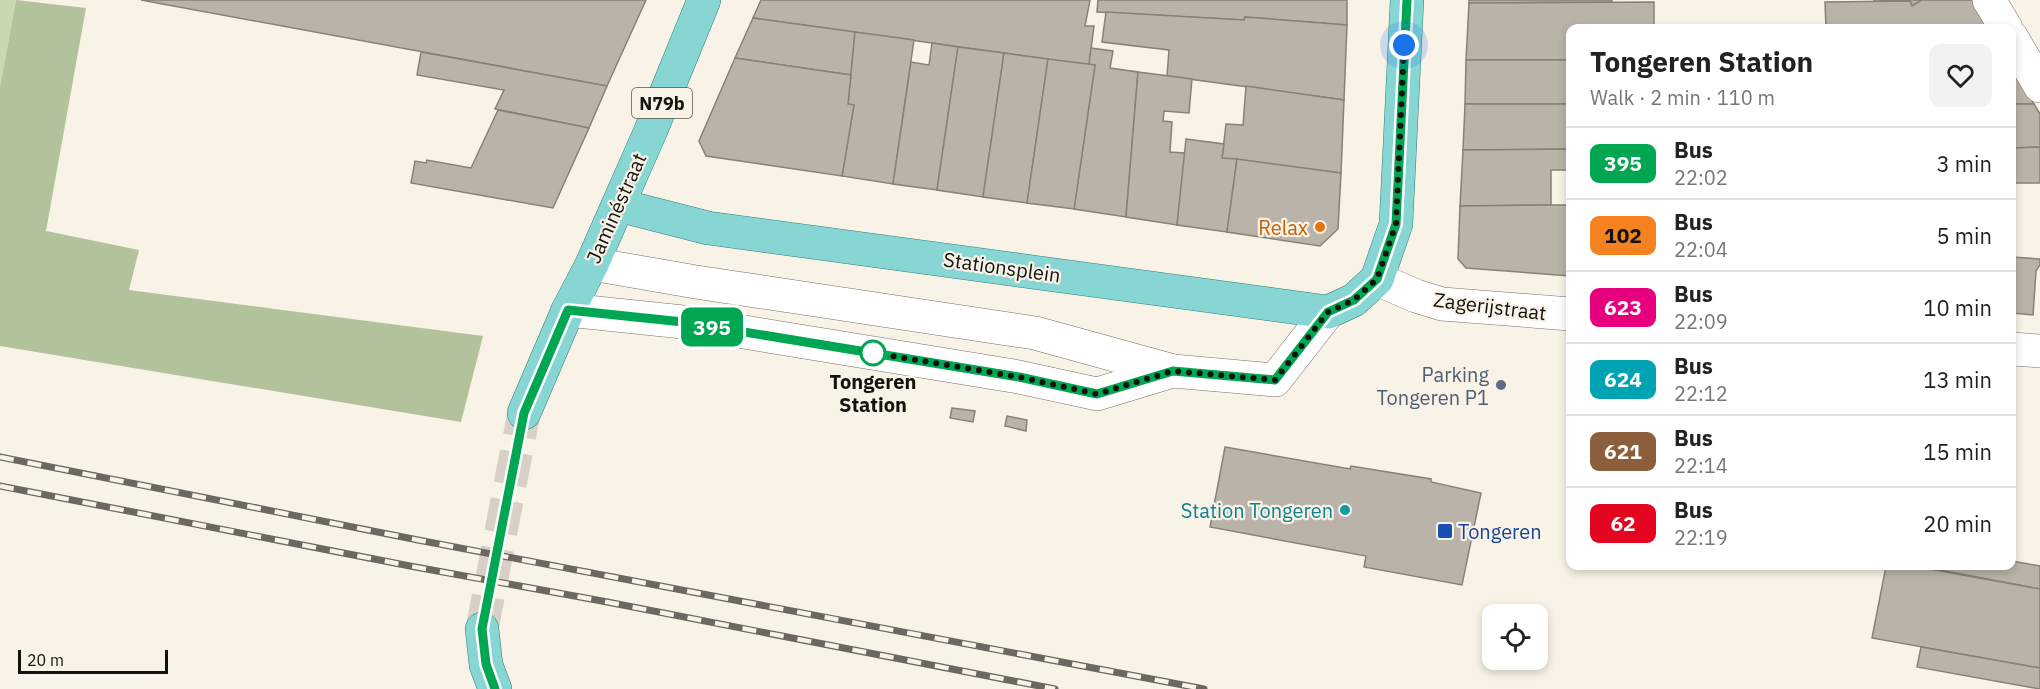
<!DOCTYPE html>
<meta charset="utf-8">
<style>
:root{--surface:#fff;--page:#f2f2f2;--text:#222;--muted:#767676;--line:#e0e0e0}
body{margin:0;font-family:"IBM Plex Sans",sans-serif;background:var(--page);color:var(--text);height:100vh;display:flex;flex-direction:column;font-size:22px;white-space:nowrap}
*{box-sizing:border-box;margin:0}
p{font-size:20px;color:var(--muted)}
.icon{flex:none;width:33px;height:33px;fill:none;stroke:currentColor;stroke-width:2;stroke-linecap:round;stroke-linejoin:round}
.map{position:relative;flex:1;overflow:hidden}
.details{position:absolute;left:1566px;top:24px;width:450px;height:546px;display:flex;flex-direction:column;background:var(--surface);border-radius:12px;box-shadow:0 3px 9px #0003}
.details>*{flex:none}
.badge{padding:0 12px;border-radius:9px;font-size:21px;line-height:39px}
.fabs{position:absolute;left:1482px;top:604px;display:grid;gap:12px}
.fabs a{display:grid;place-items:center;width:66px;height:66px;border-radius:12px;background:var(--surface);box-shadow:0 3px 9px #0003;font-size:30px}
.scale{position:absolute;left:18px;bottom:15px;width:150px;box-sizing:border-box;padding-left:6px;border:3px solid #14120e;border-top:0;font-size:16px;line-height:21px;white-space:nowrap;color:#14120e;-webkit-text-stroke:4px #f9f2e7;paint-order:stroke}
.you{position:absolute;width:30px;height:30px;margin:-15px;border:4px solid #fff;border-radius:50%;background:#1a73e8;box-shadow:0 0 0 9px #1a73e833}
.map>.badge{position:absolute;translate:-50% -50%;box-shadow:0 0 0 3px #fff}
.round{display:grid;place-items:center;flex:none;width:63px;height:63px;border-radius:12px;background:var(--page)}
.headline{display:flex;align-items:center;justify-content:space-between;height:102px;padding:0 24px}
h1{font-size:28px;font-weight:700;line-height:45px}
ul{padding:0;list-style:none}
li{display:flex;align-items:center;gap:18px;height:72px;padding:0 24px;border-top:2px solid var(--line)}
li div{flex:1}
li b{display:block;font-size:22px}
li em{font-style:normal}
li .badge{min-width:66px;font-weight:700;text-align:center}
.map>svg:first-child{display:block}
.green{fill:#c9d8b3}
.forest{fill:#b2c29b}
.building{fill:#bab3a9;stroke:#888177;stroke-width:1.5}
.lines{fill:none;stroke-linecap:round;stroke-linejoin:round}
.major-tunnel{stroke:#d7d0c6;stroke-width:33;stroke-dasharray:33 16;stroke-linecap:butt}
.minor-casing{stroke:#767066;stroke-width:34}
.major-casing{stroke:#2b807c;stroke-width:34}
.minor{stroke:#fff;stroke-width:33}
.major{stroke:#87d6d4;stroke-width:33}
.rail-casing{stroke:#6b6761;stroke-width:7}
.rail{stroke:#f9f2e7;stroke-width:4.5;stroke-dasharray:14;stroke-linecap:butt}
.line-casing{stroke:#fff;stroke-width:14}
.line{stroke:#00a651;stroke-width:9}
.walk{stroke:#14120e;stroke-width:6;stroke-dasharray:0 10.8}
.food-dot{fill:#e8710a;stroke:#f9f2e7;stroke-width:2}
.stop-dot{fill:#fff;stroke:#00a651;stroke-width:3}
.service-dot{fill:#5c6f8a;stroke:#f9f2e7;stroke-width:2}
.culture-dot{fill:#0f9aa8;stroke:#f9f2e7;stroke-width:2}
.transit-dot{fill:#1a4fb4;stroke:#f9f2e7;stroke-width:2}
.labels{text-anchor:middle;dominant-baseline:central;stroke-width:4.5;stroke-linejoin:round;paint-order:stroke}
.shield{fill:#f9f2e7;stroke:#59554f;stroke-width:1.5}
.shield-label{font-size:18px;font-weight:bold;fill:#14120e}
.street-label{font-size:20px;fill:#14120e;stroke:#f9f2e7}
.food-label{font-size:20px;fill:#c56008;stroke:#f9f2e7;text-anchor:end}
.service-label{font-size:20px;fill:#4e5e75;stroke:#f9f2e7;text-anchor:end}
.stop-label{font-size:20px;font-weight:bold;fill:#14120e;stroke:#f9f2e7}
.culture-label{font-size:20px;fill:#0d838f;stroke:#f9f2e7;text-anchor:end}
.transit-label{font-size:20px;fill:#164399;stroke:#f9f2e7;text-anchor:start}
</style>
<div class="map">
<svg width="2040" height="689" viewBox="0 0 2040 689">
<rect width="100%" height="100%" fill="#f9f2e7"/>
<path class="green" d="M0,0H16L0,87Z"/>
<path class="forest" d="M16,0L86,8L46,231L139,250L129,290L483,336L461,422L0,346V87Z"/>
<g class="building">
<path d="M141,0H646L607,86Z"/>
<path d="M761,0H1090L1085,26H1094L1089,65L753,18Z"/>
<path d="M1098,0H1347V25L1245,17L1244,20L1097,12Z"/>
<path d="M1469,0H1612V2L1469,3Z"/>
<path d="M1873,0H1922L1912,6L1910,1Z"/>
<path d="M1922,0H1972L1989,28H1826L1825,2L1910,1L1912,6Z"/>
<path d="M1654,2V28H1570V60H1466L1469,3Z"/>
<path d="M1106,12L1244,20L1245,17L1347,25L1344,100L1167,76L1169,50L1102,42Z"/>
<path d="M753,18L855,32L851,75L735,58Z"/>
<path d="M855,32L914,40L893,184L842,176L854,105L848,104Z"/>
<path d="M932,43L958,47L937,190L893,184L911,62L929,65Z"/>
<path d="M958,47L1004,53L983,197L937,190Z"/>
<path d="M1091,48L1113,51L1110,68L1138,72L1126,217L1074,209L1095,65H1089Z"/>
<path d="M421,52L607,86L589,128L495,109L504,90L417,75Z"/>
<path d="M1004,53L1048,59L1027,203L983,197Z"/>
<path d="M735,58L851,75L848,104L854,105L842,176L706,156L699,141Z"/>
<path d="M1048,59L1095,65L1074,209L1027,203Z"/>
<path d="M1466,60H1570V104H1465Z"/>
<path d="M2012,66L2034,104H2012Z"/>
<path d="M1138,72L1192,79L1189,113L1164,111L1163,121L1172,122L1170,152L1185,153L1177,225L1126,217Z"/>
<path d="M1246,86L1344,100L1341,173L1222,158L1226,124L1243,125Z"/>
<path d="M1465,104H1570V149L1463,150Z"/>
<path d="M2012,104H2034L2040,114V147L2012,148Z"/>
<path d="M498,110L589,128L553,208L411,183L415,161L426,163L427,160L471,168Z"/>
<path d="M1186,139L1224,144L1222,158L1237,159L1227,232L1177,225Z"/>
<path d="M2040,147V183H2012V148Z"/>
<path d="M1570,149V170H1551V205L1460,206L1463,150Z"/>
<path d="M1237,159L1341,173L1338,229L1320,246L1227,232Z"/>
<path d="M1551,205H1570V276L1466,268L1458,259L1460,206Z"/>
<path d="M2012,257L2040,259V265L2036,271L2033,315L2012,313Z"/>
<path d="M952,408L975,411L973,422L950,418Z"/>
<path d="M1007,416L1027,420L1026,431L1005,426Z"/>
<path d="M1225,447L1350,469L1351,466L1431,479V482L1481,493L1462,585L1364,567L1366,556L1210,527Z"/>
<path d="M2012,561L2040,566V589L1935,569L1936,566H2012Z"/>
<path d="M1886,566H1913L2040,589V668L1872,638Z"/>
<path d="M1921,647L2040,668V689L1917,667Z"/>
</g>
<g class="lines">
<path class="major-tunnel" d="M482,629L524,413"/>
<defs>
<g id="minor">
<path d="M1989,0L2006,28"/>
<path d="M2012,38L2040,86"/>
<path d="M592,264L696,282L1035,333L1173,371L1275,380L1328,312"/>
<path d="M1377,279L1416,296L1442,304L1570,314"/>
<path d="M568,310L683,322L1019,377L1097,394L1173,371"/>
<path d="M2012,349L2040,351"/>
</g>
<g id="major">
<path d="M618,205L708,228L1328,312L1354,300L1377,279L1396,224L1407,0"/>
<path d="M524,413L568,310L592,264L651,130L704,0"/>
<path d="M482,629L486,665L495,689"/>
</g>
</defs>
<use href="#minor" class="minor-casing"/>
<use href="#major" class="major-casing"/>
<use href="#minor" class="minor"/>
<use href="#major" class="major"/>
<defs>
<g id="rail">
<path d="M0,457L418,540L1204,689"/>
<path d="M0,486L410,566L602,601L1055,689"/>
</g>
</defs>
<use href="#rail" class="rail-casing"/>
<use href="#rail" class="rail"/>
</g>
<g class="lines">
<defs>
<path id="line" d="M495,689L486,664L482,629L524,413L568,310L683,322L1019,377L1097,394L1173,371L1275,380L1328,312L1354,300L1377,279L1396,224L1407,0"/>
</defs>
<use href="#line" class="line-casing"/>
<use href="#line" class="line"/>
<path class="walk" d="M873,353L862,351L1019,377L1097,394L1173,371L1275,380L1328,312L1354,300L1377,279L1396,224L1404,45"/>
</g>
<circle class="food-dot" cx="1320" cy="227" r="6"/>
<circle class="stop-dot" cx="873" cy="353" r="12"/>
<circle class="service-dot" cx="1501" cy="385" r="6"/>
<circle class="culture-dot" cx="1345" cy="510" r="6"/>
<rect class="transit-dot" x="1437" y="523" width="16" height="16" rx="3"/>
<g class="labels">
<rect class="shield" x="632" y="88" width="60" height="30" rx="4.5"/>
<g class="shield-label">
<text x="662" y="103">N79b</text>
</g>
<g class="street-label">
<text transform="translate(616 208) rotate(-66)">Jaminéstraat</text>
<text transform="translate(1002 267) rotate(8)">Stationsplein</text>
<text transform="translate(1490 306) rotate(7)">Zagerijstraat</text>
</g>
<g class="food-label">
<text x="1308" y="227">Relax</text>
</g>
<g class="service-label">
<text x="1489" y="374">Parking<tspan x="1489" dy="23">Tongeren P1</tspan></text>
</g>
<g class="stop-label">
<text x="873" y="381">Tongeren<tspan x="873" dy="23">Station</tspan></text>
</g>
<g class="culture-label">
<text x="1333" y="510">Station Tongeren</text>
</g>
<g class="transit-label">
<text x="1458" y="531">Tongeren</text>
</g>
</g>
</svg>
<div class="fabs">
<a><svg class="icon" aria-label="locate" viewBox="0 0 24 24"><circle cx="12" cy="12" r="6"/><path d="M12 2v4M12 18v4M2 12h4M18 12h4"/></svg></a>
</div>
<div class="scale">20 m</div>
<div class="you" style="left:1404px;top:45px"></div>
<b class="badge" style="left:712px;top:327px;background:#00a651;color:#fff">395</b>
<section class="details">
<div class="headline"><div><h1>Tongeren Station</h1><p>Walk · 2 min · 110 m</p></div><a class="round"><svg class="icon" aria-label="heart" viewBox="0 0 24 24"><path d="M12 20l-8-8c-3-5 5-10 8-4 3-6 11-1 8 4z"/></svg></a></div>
<ul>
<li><span class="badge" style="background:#00a651;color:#fff">395</span><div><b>Bus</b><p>22:02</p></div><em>3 min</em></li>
<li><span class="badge" style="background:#f58220;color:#111">102</span><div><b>Bus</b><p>22:04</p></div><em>5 min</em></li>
<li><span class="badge" style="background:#e6007e;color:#fff">623</span><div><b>Bus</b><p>22:09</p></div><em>10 min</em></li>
<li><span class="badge" style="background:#00a3b4;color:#fff">624</span><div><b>Bus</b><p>22:12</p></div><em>13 min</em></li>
<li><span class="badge" style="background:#8b5e3c;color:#fff">621</span><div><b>Bus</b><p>22:14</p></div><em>15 min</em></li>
<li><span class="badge" style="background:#e40521;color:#fff">62</span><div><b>Bus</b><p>22:19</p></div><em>20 min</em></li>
</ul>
</section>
</div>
